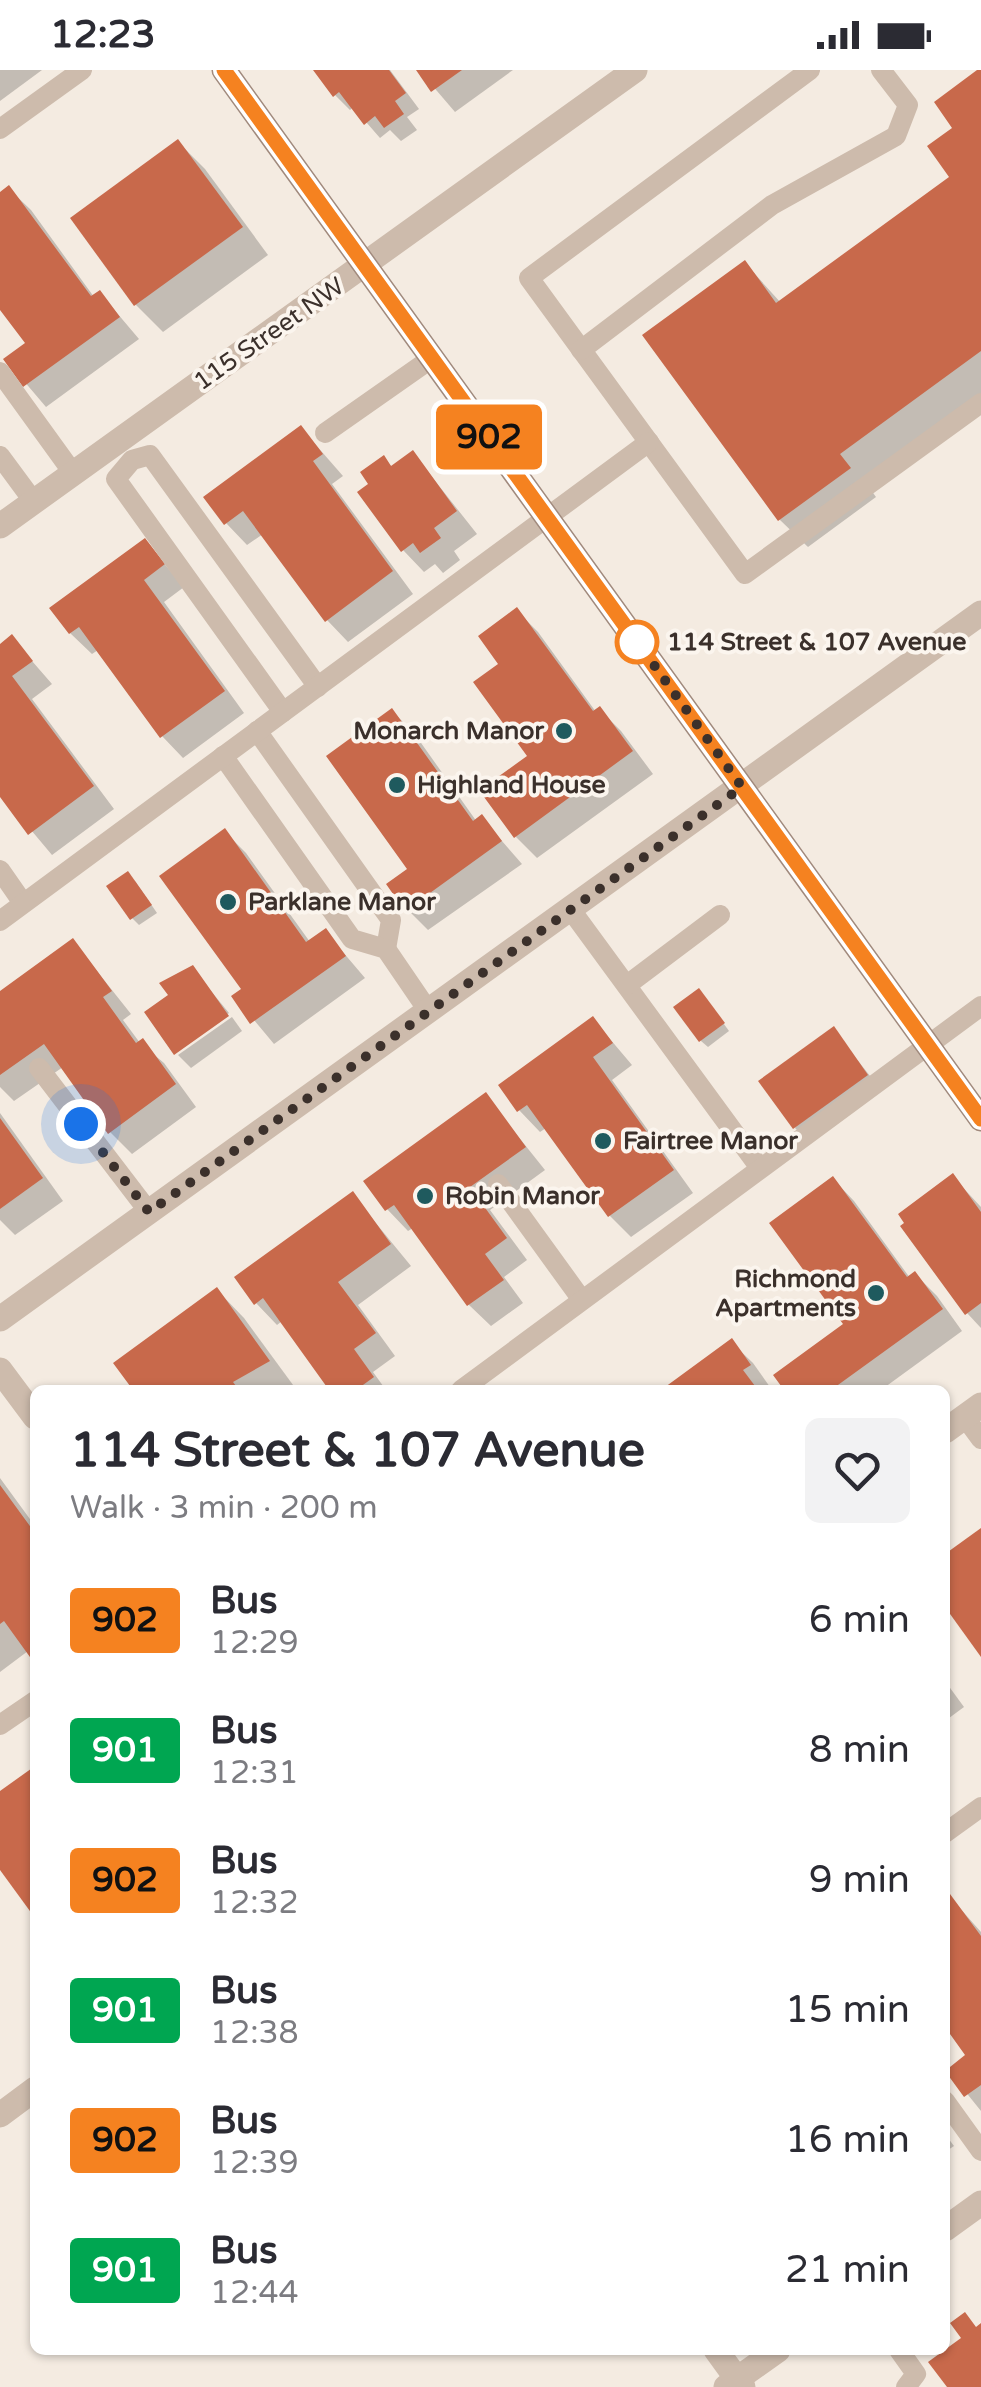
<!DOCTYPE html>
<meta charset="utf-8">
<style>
:root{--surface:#fff;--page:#f2f2f3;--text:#2b2b33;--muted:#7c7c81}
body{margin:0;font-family:"Varela Round",sans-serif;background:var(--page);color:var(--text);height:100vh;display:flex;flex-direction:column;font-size:38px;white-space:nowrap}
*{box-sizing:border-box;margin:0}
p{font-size:32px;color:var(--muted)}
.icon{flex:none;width:55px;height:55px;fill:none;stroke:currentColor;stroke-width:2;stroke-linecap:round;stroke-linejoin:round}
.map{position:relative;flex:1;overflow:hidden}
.sheet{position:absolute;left:30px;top:1315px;width:920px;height:970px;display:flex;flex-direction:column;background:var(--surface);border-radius:15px;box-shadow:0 2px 8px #0004}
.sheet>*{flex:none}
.badge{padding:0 20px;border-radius:8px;font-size:35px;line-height:65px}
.you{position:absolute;width:50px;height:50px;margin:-25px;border:8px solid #fff;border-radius:50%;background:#1a73e8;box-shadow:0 0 0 15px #1a73e833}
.map>.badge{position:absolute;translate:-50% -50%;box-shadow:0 0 0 5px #fff}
.round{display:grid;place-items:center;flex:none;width:105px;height:105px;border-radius:15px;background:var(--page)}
.overview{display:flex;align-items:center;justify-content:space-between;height:170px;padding:0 40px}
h1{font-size:48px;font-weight:700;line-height:75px}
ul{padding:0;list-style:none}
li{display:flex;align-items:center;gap:30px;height:130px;padding:0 40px}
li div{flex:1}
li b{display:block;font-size:38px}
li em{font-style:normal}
li .badge{min-width:110px;font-weight:700;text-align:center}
.status{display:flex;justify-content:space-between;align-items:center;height:70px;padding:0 50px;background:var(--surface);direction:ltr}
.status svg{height:28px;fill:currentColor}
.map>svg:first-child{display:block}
.shadow{fill:#0003}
.building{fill:#c8694b}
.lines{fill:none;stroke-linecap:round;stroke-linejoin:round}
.service{stroke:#cdbbac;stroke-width:20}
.minor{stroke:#cdbbac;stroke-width:25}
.tertiary{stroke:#cdbbac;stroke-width:25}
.secondary{stroke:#a18a7d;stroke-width:25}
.line-casing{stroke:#fff;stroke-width:22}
.line{stroke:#f58220;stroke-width:15}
.walk{stroke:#3b302b;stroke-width:10;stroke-dasharray:0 18}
.stop-dot{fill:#fff;stroke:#f58220;stroke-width:5}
.poi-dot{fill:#1f5a5e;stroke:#fbf5ee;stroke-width:4}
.labels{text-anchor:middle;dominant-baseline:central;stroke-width:8;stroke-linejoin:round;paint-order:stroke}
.street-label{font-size:25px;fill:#3b302b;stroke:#fbf5ee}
.stop-label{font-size:25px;font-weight:bold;fill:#3b302b;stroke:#fbf5ee;text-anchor:start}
.poi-label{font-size:25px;font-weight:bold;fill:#3b302b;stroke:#fbf5ee;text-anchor:start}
</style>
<div class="status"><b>12:23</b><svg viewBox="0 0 49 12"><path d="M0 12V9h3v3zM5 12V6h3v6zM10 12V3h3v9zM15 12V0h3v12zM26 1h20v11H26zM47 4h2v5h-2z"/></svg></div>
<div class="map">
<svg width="981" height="2317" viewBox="0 0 981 2317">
<rect width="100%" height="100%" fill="#f4ebe1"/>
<g class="shadow">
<path d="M0,0H42L0,31Z"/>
<path d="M316,0H390L419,39L407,47L417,60L401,71L390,60L380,68L353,37L350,40L335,25Z"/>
<path d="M419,0H513L455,42Z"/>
<path d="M981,0V329L866,413L876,427L808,477L780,450L646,266L745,193L781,233L952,107Z"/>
<path d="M178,72L205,99L268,185L163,262L136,235L73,148Z"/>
<path d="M9,119L31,140L94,227L100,223L139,269L46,337L6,290L28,274L0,236V125Z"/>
<path d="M301,358L343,406L332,414L413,524L348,572L327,550L263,464L247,475L226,453Z"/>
<path d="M413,383L477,464L454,481L460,490L443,503L435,494L424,502L403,480L372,414L384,388L393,398Z"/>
<path d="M145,471L184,517L164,532L244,643L183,688L162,666L98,580L92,584L70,563Z"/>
<path d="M517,541L538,562L596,642L599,639L621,661L653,704L537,788L516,767L530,686L501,595Z"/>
<path d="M12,568L52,614L32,629L114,739L52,785L0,723V577Z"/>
<path d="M392,641L414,663L477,752L482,748L522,794L428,860L407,839L410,800Z"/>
<path d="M225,762L246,783L310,872L325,861L365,908L274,974L235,927L245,920Z"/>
<path d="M135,811L157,843L139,855L132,848Z"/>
<path d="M73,871L131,944L123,950L140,973L164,993L196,1037L132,1084L110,1062L63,997L14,1031L0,1017V924Z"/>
<path d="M192,898L229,943L175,982L171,925Z"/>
<path d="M705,928L729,961L708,977L701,971Z"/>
<path d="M232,947L242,961L191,998L178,985Z"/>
<path d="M593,949L632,995L612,1010L693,1123L631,1167L610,1146L546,1058L540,1062L519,1040Z"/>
<path d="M833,959L881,1020L809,1072L795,1058Z"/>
<path d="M485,1025L545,1100L490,1140L527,1190L504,1207L523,1233L491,1256L469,1235L413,1158L408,1161L387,1139Z"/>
<path d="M0,1043L63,1131L15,1165L0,1150Z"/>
<path d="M953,1107L981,1137V1258L967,1243Z"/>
<path d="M833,1109L854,1131L910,1208L915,1204L937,1226L962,1261L881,1320H787L846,1255Z"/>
<path d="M352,1124L411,1196L358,1235L395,1286L373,1302L386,1320H332L282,1251L277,1255L256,1233Z"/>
<path d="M217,1220L244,1248L296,1319L136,1320Z"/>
<path d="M731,1272L753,1293L770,1317L767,1320H665Z"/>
<path d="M0,1408L35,1456V1590L28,1581L0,1602Z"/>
<path d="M945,1611L964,1637L945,1651Z"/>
<path d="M950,1827L981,1862V2041L948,2000L969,1985L945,1953V1831Z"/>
<path d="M945,2064L954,2076L945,2082Z"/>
</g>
<g class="building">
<path d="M313,0H389L406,23L395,31L404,44L384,58L375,46L364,55L339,22L333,27Z"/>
<path d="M416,0H462L431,22Z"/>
<path d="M977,0H981V281L840,384L851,398L778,451L642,265L745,190L776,233L949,107L927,76L952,58L934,32Z"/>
<path d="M178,69L243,157L134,236L70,148Z"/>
<path d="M9,115L91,226L100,220L120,247L23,317L3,289L25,273L0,240V122Z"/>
<path d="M301,355L323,384L313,391L393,501L325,552L243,441L224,455L203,427Z"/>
<path d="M413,380L457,441L434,458L441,468L420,483L413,473L401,482L357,422L368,414L360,402L384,385L391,396Z"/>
<path d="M145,468L165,494L144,510L225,621L160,668L79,557L69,564L49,538Z"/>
<path d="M517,537L593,641L600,636L633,681L514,768L484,727L500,715L495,709L527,686L473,612L498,594L478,566Z"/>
<path d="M12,564L33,591L12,606L94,716L28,765L0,727V574Z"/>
<path d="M392,638L473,751L482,744L502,771L405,841L386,814L407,799L326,686Z"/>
<path d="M225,758L306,872L326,858L346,886L250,954L231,926L241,919L159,806Z"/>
<path d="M128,801L152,835L130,850L106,816Z"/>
<path d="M73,868L112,921L103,927L136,973L143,968L176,1014L108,1064L44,974L0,1005V921Z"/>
<path d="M193,895L229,946L174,985L144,942L168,925L159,913Z"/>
<path d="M699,918L725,953L699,972L673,937Z"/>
<path d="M593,946L613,973L593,987L674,1100L608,1147L527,1035L517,1042L498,1015Z"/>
<path d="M834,956L868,1005L793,1059L758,1011Z"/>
<path d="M486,1022L526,1077L470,1117L507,1168L485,1184L504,1210L467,1236L394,1135L385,1141L363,1111Z"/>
<path d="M0,1048L43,1108L0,1139Z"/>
<path d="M953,1103L981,1142V1233L965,1245L900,1156L904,1153L898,1144Z"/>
<path d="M833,1106L907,1207L915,1201L943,1239L831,1320H784L773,1305L843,1254L769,1153Z"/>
<path d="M353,1121L391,1174L338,1212L376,1263L354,1279L374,1307L356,1320H329L263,1228L254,1235L234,1207Z"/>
<path d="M217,1217L270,1291L233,1312L239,1320H133L113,1293Z"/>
<path d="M732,1268L751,1295L743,1300L758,1320H661Z"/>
<path d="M0,1415L35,1463V1594L4,1551L0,1554Z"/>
<path d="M981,1458V1587L945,1537V1484Z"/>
<path d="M35,1696V1848L0,1800V1721Z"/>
<path d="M950,1824L981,1866V2015L964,2027L945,2001L965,1985L945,1957V1828Z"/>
<path d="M965,2242L976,2257L981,2253V2317H947L928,2292L961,2268L950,2253Z"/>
</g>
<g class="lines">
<g class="service">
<path d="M810,0L529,208L745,504L981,333"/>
<path d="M0,59L82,0"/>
<path d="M581,280L772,135L896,66L908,35L881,0"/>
<path d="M0,302L73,403"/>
<path d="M325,363L432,288"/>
<path d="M0,386L34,432"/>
<path d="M283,642L116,409L132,390L150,385L318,617"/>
<path d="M257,661L391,850L386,879"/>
<path d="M223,686L352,869L386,879L429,942"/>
<path d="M0,800L23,833"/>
<path d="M571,840L760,1098"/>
<path d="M0,851L649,372"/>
<path d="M627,915L720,845"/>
<path d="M39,998L149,1142"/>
<path d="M498,1114L582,1230"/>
<path d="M461,1320L981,936"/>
<path d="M964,1346L981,1369"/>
<path d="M0,1655L35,1631"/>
<path d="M945,1763L981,1737"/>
<path d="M945,2031L981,2081"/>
<path d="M899,2280L916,2304L906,2317"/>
</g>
<g class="minor">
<path d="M0,456L635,0"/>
<path d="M0,1249L981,543"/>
<path d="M945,1361L981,1335"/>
<path d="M0,2045L35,2019"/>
<path d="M945,2159L981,2133"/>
<path d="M726,2317L778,2280"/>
</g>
<g class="tertiary">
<path d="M0,1300L35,1347"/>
<path d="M716,2280L743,2317"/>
</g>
<path class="secondary" d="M224,0L981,1049"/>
</g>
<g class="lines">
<defs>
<path id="line" d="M224,0L981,1049"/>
</defs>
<use href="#line" class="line-casing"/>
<use href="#line" class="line"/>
<path class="walk" d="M81,1054L149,1142L742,717L633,566L637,572"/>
</g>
<circle class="stop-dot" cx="637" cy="572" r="20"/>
<g class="poi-dot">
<circle cx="564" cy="661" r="10"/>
<circle cx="397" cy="715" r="10"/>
<circle cx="228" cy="832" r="10"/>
<circle cx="603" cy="1071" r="10"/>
<circle cx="425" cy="1126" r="10"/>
<circle cx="876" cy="1223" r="10"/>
</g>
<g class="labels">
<g class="street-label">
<text transform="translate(269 264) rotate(-35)">115 Street NW</text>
</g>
<g class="stop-label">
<text x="667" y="572">114 Street &amp; 107 Avenue</text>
</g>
<g class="poi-label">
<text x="544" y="661" text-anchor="end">Monarch Manor</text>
<text x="417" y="715">Highland House</text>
<text x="248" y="832">Parklane Manor</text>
<text x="623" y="1071">Fairtree Manor</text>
<text x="445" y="1126">Robin Manor</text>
<text x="856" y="1209" text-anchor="end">Richmond<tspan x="856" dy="29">Apartments</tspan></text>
</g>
</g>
</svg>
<div class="you" style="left:81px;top:1054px"></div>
<b class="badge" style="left:489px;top:367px;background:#f58220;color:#111">902</b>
<section class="sheet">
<div class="overview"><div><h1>114 Street &amp; 107 Avenue</h1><p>Walk · 3 min · 200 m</p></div><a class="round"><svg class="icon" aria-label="heart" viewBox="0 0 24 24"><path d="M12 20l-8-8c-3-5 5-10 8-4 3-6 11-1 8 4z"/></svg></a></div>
<ul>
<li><span class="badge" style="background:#f58220;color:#111">902</span><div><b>Bus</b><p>12:29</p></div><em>6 min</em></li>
<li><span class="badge" style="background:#00a651;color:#fff">901</span><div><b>Bus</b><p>12:31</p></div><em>8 min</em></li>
<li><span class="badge" style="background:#f58220;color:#111">902</span><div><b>Bus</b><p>12:32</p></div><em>9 min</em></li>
<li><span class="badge" style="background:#00a651;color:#fff">901</span><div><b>Bus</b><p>12:38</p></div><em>15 min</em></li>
<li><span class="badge" style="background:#f58220;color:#111">902</span><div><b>Bus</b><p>12:39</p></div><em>16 min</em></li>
<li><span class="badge" style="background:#00a651;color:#fff">901</span><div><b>Bus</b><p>12:44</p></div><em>21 min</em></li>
</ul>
</section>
</div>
